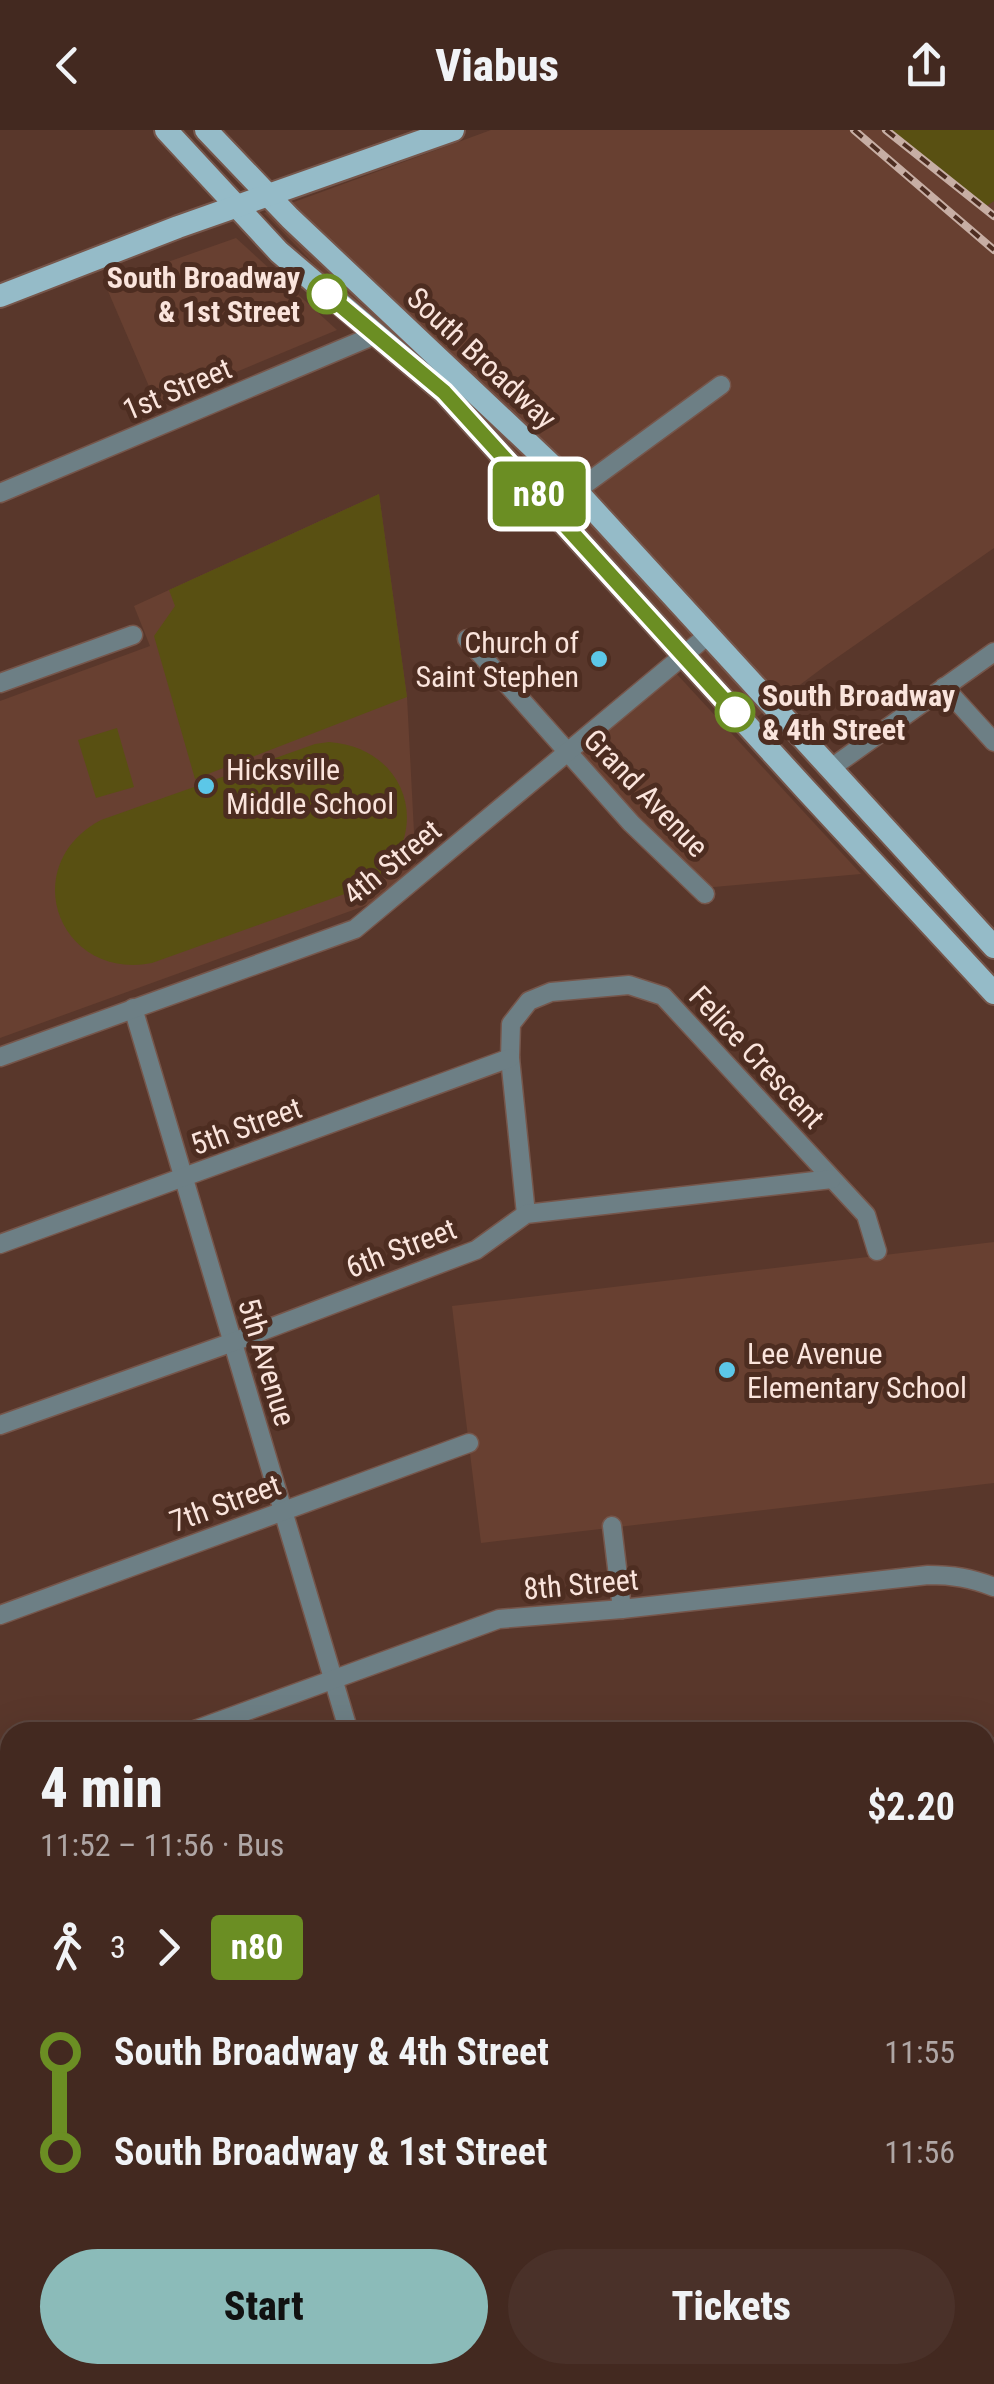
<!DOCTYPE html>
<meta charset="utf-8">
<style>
:root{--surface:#432920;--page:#4a3129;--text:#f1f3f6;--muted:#afa6a5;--line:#5b453e;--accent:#8bbbb9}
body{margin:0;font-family:"Roboto Condensed",sans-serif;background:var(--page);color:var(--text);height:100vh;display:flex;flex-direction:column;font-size:38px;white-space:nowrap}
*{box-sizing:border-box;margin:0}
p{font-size:32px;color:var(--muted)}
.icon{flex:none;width:55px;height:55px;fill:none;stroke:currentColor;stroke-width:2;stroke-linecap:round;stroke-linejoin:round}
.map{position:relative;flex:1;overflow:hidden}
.panel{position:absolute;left:0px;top:1592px;width:995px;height:662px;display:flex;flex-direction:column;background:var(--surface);border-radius:30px 30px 0 0;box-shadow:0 10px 40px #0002,0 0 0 2px var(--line)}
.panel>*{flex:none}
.badge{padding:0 20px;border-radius:8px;font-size:35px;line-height:65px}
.map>.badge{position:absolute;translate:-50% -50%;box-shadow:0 0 0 5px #fff}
.legs{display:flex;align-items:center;gap:15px;height:110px;padding:0 40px;font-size:32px}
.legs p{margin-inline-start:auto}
.overview{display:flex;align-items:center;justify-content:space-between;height:170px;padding:0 40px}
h1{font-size:55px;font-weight:800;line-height:75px}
.button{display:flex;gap:20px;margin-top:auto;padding:20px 40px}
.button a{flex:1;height:115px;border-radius:60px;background:var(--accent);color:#111;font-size:40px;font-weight:800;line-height:115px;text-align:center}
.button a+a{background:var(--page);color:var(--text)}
ul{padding:0 40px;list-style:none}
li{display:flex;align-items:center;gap:35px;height:100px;font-size:38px}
li i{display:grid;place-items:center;width:15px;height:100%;margin:0 12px;background:currentColor}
li i::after{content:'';width:25px;height:25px;margin:-12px;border:8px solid;border-radius:50%;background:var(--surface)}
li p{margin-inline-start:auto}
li:first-child i{background:linear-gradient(#0000 50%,currentColor 0)}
li:last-child i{background:linear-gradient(currentColor 50%,#0000 0)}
header{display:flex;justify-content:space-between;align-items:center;height:130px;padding:0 40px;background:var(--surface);font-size:45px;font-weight:800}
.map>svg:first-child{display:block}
.built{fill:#684031}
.green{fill:#595012}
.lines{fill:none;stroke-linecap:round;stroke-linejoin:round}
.minor-casing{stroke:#76564b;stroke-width:21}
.major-casing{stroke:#76564b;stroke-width:26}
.minor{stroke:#6d7f85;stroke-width:18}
.major{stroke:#95bbc8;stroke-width:22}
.rail-casing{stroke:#c7aea4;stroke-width:8}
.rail{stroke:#4d2d21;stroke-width:4;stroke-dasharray:11;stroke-linecap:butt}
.line-1-casing{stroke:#fff;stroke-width:22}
.line-1{stroke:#6b8e23;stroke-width:15}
.stop-1-dot{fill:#fff;stroke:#6b8e23;stroke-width:5}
.poi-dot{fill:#5cc7e8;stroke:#4d2d21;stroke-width:4}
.labels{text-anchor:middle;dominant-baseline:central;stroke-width:10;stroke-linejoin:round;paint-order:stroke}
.stop-label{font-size:30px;font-weight:bold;fill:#fae4dc;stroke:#4d2d21;text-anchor:end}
.street-label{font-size:30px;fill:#fae4dc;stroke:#4d2d21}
.poi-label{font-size:30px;fill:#fae4dc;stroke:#4d2d21;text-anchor:start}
</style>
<header><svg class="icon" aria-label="back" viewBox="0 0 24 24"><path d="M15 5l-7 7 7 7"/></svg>Viabus<svg class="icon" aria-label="share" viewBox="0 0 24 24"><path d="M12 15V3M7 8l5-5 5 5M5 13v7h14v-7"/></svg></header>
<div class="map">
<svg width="994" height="2254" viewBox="0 0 994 2254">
<rect width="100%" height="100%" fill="#59372b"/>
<g class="built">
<path d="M491,0H888L984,77L994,71V418L825,536L757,587L264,83Z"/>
<path d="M236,108L337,200L157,275L105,154Z"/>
<path d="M379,364L407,567L416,741L378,771L0,908V571L150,516L134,476Z"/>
<path d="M674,541L861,744L703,758L577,621Z"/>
<path d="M994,1112V1353L481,1413L452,1176Z"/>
<path d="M556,2245H840L841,2254H556Z"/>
</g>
<g class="green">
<path d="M889,0H994V71L985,77Z"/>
<path d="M379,364L407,567L195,649L154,506L175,476L169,460Z"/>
<path d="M117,598L134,657L96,668L78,610Z"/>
<path d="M329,612C412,618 435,711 367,756L152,833C58,851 16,735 101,690L315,614Z"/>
<rect x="985" y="1717" width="9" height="344"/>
</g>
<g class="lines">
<defs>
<g id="minor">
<path d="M576,361L721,255"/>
<path d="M0,363L375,205"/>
<path d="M467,509L631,693L705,764"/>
<path d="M0,553L133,505"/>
<path d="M944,557L994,612"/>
<path d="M831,638L994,522"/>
<path d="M133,878L349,1602"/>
<path d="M0,927L355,799L708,505"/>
<path d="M526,1084L510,928L511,894L529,871L551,862L629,855L663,866L866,1085L877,1121"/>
<path d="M0,1114L510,928"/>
<path d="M0,1295L233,1212L476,1120L526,1084L832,1049"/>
<path d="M612,1396L622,1479"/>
<path d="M0,1485L469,1313"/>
<path d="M189,1602L499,1489L622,1479L928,1445C953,1445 971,1448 994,1457"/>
<path d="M985,1619L994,1618"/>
<path d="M0,1670L10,1667"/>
<path d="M0,1855L10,1851"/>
<path d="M985,2161L994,2158"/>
<path d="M939,2254V2245"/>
</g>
<g id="major">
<path d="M166,0L279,122L444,262L807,661L994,863"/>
<path d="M206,0L290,88L561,344L994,817"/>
<path d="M0,166L178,97L453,0"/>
<path d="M0,1958L10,1995"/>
<path d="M0,2036L10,2070"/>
<path d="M62,2245L65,2254"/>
<path d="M82,2245L84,2254"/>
</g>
</defs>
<use href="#minor" class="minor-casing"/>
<use href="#major" class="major-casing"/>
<use href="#minor" class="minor"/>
<use href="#major" class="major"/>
<defs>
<g id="rail">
<path d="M854,0L994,120"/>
<path d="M886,0L994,86"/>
</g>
</defs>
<use href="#rail" class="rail-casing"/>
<use href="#rail" class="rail"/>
</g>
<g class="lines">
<defs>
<path id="line-1" d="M327,164L444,262L735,582"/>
</defs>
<use href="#line-1" class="line-1-casing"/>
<use href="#line-1" class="line-1"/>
</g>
<g class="stop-1-dot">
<circle cx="327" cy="164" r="18"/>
<circle cx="735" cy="582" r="18"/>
</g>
<g class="poi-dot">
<circle cx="599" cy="529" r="10"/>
<circle cx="206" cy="656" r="10"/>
<circle cx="727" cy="1240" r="10"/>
</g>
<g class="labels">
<g class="stop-label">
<text x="300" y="147">South Broadway<tspan x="300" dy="34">&amp; 1st Street</tspan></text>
<text x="762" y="565" text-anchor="start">South Broadway<tspan x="762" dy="34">&amp; 4th Street</tspan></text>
</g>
<g class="street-label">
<text transform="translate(482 228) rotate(43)">South Broadway</text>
<text transform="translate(177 259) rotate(-23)">1st Street</text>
<text transform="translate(646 663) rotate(46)">Grand Avenue</text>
<text transform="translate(392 732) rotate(-39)">4th Street</text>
<text transform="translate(757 927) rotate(47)">Felice Crescent</text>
<text transform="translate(246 996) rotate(-20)">5th Street</text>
<text transform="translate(401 1118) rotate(-21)">6th Street</text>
<text transform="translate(267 1232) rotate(73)">5th Avenue</text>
<text transform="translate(225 1373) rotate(-20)">7th Street</text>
<text transform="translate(581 1454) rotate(-5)">8th Street</text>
</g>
<g class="poi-label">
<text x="579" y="512" text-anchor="end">Church of<tspan x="579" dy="34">Saint Stephen</tspan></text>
<text x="226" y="639">Hicksville<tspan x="226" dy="34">Middle School</tspan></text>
<text x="747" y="1223">Lee Avenue<tspan x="747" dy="34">Elementary School</tspan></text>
</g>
</g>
</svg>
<b class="badge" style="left:539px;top:364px;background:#6b8e23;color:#fff">n80</b>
<section class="panel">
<div class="overview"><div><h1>4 min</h1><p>11:52 – 11:56 · Bus</p></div><b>$2.20</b></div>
<div class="legs"><svg class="icon" aria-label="walk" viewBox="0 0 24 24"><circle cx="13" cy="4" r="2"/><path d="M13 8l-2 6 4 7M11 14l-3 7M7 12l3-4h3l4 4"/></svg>3<svg class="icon" aria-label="forward" viewBox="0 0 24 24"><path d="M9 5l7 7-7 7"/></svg><b class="badge" style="background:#6b8e23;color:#fff">n80</b></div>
<ul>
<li><i style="color:#6b8e23"></i><b>South Broadway &amp; 4th Street</b><p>11:55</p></li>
<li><i style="color:#6b8e23"></i><b>South Broadway &amp; 1st Street</b><p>11:56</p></li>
</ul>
<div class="button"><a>Start</a><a>Tickets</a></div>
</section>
</div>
